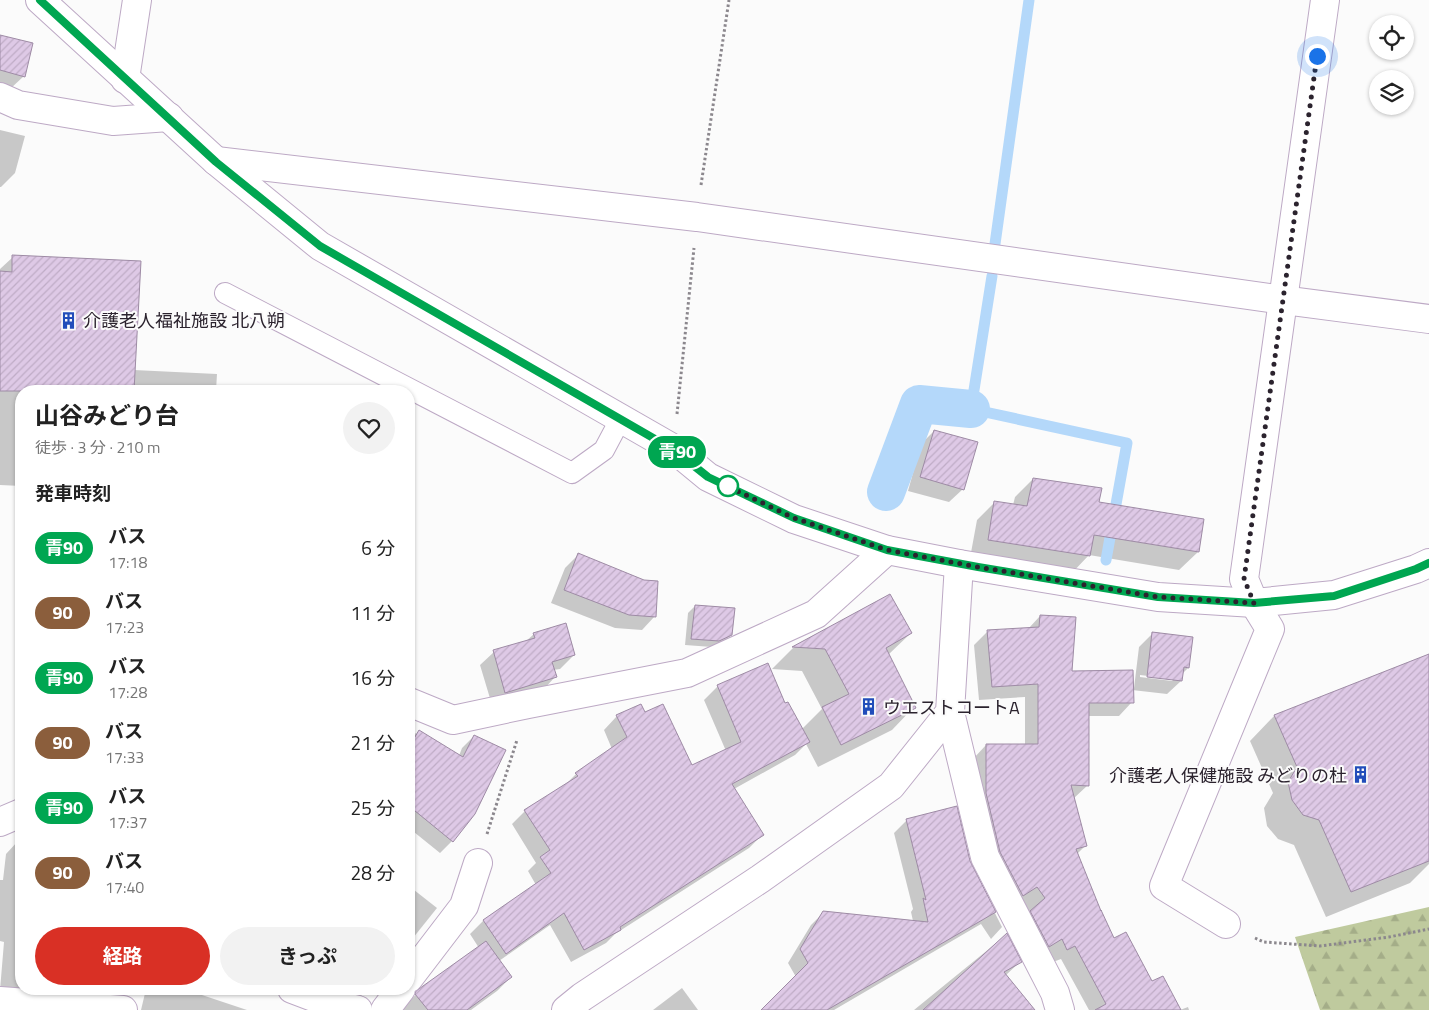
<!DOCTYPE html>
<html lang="ja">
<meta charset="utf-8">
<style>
:root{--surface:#fff;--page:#f2f2f2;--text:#222;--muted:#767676;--accent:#d93025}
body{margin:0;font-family:"Titillium Web","Noto Sans JP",sans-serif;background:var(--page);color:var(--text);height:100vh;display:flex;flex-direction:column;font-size:19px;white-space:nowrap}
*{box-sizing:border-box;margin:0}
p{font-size:16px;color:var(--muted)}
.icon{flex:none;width:28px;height:28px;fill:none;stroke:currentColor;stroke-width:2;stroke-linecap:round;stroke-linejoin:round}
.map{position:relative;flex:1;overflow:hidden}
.details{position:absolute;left:15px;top:385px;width:400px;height:610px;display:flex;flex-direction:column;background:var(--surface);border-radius:20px;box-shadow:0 1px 4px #0004}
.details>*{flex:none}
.badge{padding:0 10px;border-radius:16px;font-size:18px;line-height:32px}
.controls{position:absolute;left:1369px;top:15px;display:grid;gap:10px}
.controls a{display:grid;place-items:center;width:45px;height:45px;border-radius:50%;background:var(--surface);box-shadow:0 1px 4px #0004;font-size:25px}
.you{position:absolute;width:25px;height:25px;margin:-12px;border:4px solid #fff;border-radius:50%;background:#1a73e8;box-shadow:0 0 0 8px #1a73e833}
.map>.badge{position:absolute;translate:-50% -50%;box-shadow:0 0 0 2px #fff}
h2{padding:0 20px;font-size:19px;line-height:45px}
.round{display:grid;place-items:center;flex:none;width:52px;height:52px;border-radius:26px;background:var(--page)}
.summary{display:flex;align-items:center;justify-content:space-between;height:85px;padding:0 20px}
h1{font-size:24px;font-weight:700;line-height:38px}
.action{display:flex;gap:10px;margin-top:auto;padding:10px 20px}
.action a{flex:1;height:58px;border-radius:30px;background:var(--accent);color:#fff;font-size:20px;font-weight:700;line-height:58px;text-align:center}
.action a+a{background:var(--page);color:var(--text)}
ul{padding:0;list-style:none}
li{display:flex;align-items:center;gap:15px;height:65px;padding:0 20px}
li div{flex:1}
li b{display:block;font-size:19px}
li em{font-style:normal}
li .badge{min-width:55px;font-weight:700;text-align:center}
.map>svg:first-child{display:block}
.forest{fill:url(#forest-firs)}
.shadow{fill:#0003;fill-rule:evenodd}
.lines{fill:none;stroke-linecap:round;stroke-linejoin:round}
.stream{stroke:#b4d8fa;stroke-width:11}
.canal{stroke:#b4d8fa;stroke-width:38}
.building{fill:url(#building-hatch);stroke:#9e8ba5}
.lane-casing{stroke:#bda9c5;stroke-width:22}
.street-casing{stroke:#bda9c5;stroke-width:30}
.secondary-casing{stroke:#bda9c5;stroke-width:30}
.path{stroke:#8b878d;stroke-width:3;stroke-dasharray:2.5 2.5;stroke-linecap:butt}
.lane{stroke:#fff;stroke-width:20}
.street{stroke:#fff;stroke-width:28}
.secondary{stroke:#fff;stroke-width:28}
.line-casing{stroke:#fff;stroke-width:11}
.line{stroke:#00a651;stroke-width:8}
.walk{stroke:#2b232e;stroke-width:5;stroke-dasharray:0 9}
.stop-dot{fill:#fff;stroke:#00a651;stroke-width:2.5}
.labels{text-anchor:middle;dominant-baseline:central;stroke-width:4;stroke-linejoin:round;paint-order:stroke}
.poi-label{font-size:18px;fill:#2b232e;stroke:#fbfbfb;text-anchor:start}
</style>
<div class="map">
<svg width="1429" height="1010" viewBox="0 0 1429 1010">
<defs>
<pattern id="forest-firs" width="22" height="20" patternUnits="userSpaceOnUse" patternTransform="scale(1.25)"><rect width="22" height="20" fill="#bfca9e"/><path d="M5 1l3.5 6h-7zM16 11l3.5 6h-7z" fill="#a4ad88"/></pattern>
<pattern id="building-hatch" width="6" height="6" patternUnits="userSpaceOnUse" patternTransform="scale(1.25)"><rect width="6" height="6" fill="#dec9e6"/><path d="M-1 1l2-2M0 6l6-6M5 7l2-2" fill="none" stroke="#bfacc6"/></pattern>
</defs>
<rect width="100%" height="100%" fill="#fbfbfb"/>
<path class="forest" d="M1429,907V1010H1320L1295,937Z"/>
<g class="shadow">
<path d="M0,36L24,76L10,89L0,87Z"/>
<path d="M0,130L25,136L15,173L1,187H0Z"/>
<path d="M13,257L134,370L217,374L216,391H21V486L0,485V269Z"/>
<path d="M934,431L963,489L949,502L908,491L921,444Z"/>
<path d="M1033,479L1098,503L1198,552L1179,570L1089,555L1071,574L970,558L977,520L995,502L1013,505L1015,497Z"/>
<path d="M578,555L644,581L655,616L642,630L615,628L551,603L565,568Z"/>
<path d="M890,595L911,633L888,655L914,707L892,730L818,767L806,744L795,755L734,789L762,835L749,848L615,934L606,943L571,962L550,925L499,961L511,977L497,991L471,1010H404L403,1008L422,988L479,948L470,934L483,921L536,885L528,871L536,863L512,824L525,811L563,787L576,774L612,749L604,730L617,716L645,714L691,767L726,751L704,700L718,686L784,705L802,729L822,709L802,671L772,669L793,648Z"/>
<path d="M695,606L731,635L724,642L712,647L685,645L688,613Z"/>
<path d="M1040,616L1071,672L1134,688L1139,647L1153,633L1188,668L1182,674L1181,681L1167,694L1132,690V702L1119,716H1088V785L1073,799L1085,846L1076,855L1113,940L1151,983L1179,1010H1089L1061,959L1053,962L987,865L973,759L986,745H1025V697L979,700L974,645L988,631L1028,629ZM1140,675L1174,679L1172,681L1140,677Z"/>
<path d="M534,634L574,655L560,669L553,670L555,677L542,691L492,705L480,665L494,652L525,642Z"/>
<path d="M1429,655V864L1410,883L1326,917L1294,845L1278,839L1267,826L1264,808L1273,793L1250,741L1274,716Z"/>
<path d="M409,730L459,756L462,748L474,736L452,841L440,853L409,828Z"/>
<path d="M907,820L970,864L1002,927L991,939L981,924L834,1010H828L825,1004L818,1010H763L796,977L788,963L811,925L824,912L913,921L911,912L913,909L894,833Z"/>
<path d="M18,841L21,842V989H106L99,996L0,990L4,942L0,941V880H3L6,854Z"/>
<path d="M409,886L437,908L409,943Z"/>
<path d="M1006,935L1020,962L1005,976L1034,1010H914Z"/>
<path d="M682,988L698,1010H653Z"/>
<path d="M146,989H184L247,1010H141Z"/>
<path d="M334,989H368L353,1004Z"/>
<path d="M1188,1007L1189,1010H1180Z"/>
</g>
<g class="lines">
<g class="stream">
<path d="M995,244L1029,0"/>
<path d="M992,276L971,409L1127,443L1106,560"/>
</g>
<path class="canal" d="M886,492L919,404L971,409"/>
</g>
<g class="building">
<path d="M0,35L33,43L25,77L0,70Z"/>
<path d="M12,255L141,261L134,391H0V271L12,272Z"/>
<path d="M934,430L978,442L964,490L920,477Z"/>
<path d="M1033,478L1102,488L1099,502L1204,519L1199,552L1094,535L1090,556L988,540L994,501L1027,506Z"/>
<path d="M578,553L644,580L658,581L656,617L629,615L564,590Z"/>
<path d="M890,594L912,633L886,648L916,708L841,745L822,707L849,694L825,649L792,647Z"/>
<path d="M695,605L735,608L732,635L719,641L691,639Z"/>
<path d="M1040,615L1076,617L1072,671L1133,670L1134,703H1089V786L1071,785L1087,846L1076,849L1101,911V910L1114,938L1126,932L1152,981L1163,976L1181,1010H1095L1106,1004L1075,946L1067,950L1062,939L1049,947L1030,911L1045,898L1037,887L1023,896L1000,852L986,793V744H1038V684L992,687L987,630L1039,627Z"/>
<path d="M566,623L575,655L552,662L557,677L505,693L493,650L535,638L533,633Z"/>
<path d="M1152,632L1193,637L1189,668L1184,667L1182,681L1147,677Z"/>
<path d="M1429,654V861L1351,892L1319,820L1303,815L1292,800L1288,782L1297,767L1274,715Z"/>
<path d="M768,663L785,703L788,702L810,742L732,784L764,835L620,927L621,930L584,950L564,913L506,954L483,920L551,873L540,857L550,850L524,810L578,776L575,773L627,737L616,715L641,704L645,712L663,704L692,765L741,742L717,685Z"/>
<path d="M419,730L463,757L474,735L506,750L475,814L453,842L409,806V747Z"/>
<path d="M957,806L970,861L996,912L827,1010H761L808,963L800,949L823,911L928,922L923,898L926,900L906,819Z"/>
<path d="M1007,933L1022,962L1004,972L1035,1010H923Z"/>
<path d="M486,941L512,977L467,1010H428L415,994L416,991Z"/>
</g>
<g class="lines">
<defs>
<path id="lane" d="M225,293L572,473L604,450L621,418"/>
<g id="street">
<path d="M125,79L137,0"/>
<path d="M0,97L18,105L113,121L169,117"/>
<path d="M216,161L697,217L1283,300L1429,319"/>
<path d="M409,702L453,720L528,704L687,673L816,614L887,550"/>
<path d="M950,712L985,857L1055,993L1060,1010"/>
<path d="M0,822L21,813"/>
<path d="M1226,924L1164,886L1270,629L1254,603L1244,579L1325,0"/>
<path d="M409,978L464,906L478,863"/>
<path d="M292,989L332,1004L358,1010"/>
<path d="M0,1001L123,1010"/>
<path d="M385,1010L401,989"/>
</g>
<g id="secondary">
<path d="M40,0L216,161L320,246L674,449L708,477L794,519L887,550L959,564L1158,597L1254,603L1334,595L1416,569L1429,563"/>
<path d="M566,1010L582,997L760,879L891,786L950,712L959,564"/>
</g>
</defs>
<use href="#lane" class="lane-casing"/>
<use href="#street" class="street-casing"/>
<use href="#secondary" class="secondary-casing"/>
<g class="path">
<path d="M701,185L729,0"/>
<path d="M677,414L694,248"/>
<path d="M487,834L517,740"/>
<path d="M1255,938L1264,942L1320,946L1389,937L1429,929"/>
</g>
<use href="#lane" class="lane"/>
<use href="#street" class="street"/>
<use href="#secondary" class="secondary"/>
</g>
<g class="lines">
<defs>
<path id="line" d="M40,0L216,162L320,246L674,450L708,477L794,518L887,550L978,567L1158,597L1254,603L1334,596L1416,569L1429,563"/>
</defs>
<use href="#line" class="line-casing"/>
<use href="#line" class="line"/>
<path class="walk" d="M728,486L725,485L794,518L887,550L978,567L1158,597L1254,603L1244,579L1317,56"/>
</g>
<defs>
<symbol id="building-bare" viewBox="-9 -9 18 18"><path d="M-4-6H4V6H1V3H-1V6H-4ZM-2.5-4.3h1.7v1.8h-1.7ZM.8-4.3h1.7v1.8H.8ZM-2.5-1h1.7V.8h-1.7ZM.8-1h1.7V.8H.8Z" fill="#214dba" stroke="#fbfbfb" stroke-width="2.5" paint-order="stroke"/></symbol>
</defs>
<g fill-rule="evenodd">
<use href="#building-bare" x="56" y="308" width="25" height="25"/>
<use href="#building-bare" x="856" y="694" width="25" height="25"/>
<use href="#building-bare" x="1348" y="762" width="25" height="25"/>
</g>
<circle class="stop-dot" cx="728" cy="486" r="10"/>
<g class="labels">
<g class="poi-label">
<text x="83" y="320">介護老人福祉施設 北八朔</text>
<text x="883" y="707">ウエストコートA</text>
<text x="1347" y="775" text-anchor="end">介護老人保健施設 みどりの杜</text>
</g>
</g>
</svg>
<div class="controls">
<a><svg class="icon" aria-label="locate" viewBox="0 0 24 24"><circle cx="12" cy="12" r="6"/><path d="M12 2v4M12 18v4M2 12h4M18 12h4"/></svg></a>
<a><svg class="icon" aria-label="layers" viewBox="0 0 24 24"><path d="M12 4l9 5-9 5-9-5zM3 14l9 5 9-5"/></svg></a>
</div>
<div class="you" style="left:1317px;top:56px"></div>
<b class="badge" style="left:677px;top:452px;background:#00a651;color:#fff">青90</b>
<section class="details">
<div class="summary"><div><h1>山谷みどり台</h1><p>徒歩 · 3 分 · 210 m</p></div><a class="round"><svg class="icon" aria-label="heart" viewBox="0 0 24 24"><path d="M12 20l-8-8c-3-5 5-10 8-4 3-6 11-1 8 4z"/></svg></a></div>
<h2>発車時刻</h2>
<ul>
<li><span class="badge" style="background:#00a651;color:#fff">青90</span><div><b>バス</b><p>17:18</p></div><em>6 分</em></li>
<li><span class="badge" style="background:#8b5e3c;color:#fff">90</span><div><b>バス</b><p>17:23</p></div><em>11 分</em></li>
<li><span class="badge" style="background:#00a651;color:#fff">青90</span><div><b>バス</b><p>17:28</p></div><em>16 分</em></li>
<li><span class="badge" style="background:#8b5e3c;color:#fff">90</span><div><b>バス</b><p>17:33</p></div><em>21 分</em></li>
<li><span class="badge" style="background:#00a651;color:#fff">青90</span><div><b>バス</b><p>17:37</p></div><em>25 分</em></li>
<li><span class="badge" style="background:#8b5e3c;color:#fff">90</span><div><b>バス</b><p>17:40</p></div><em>28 分</em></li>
</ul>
<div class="action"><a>経路</a><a>きっぷ</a></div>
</section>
</div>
